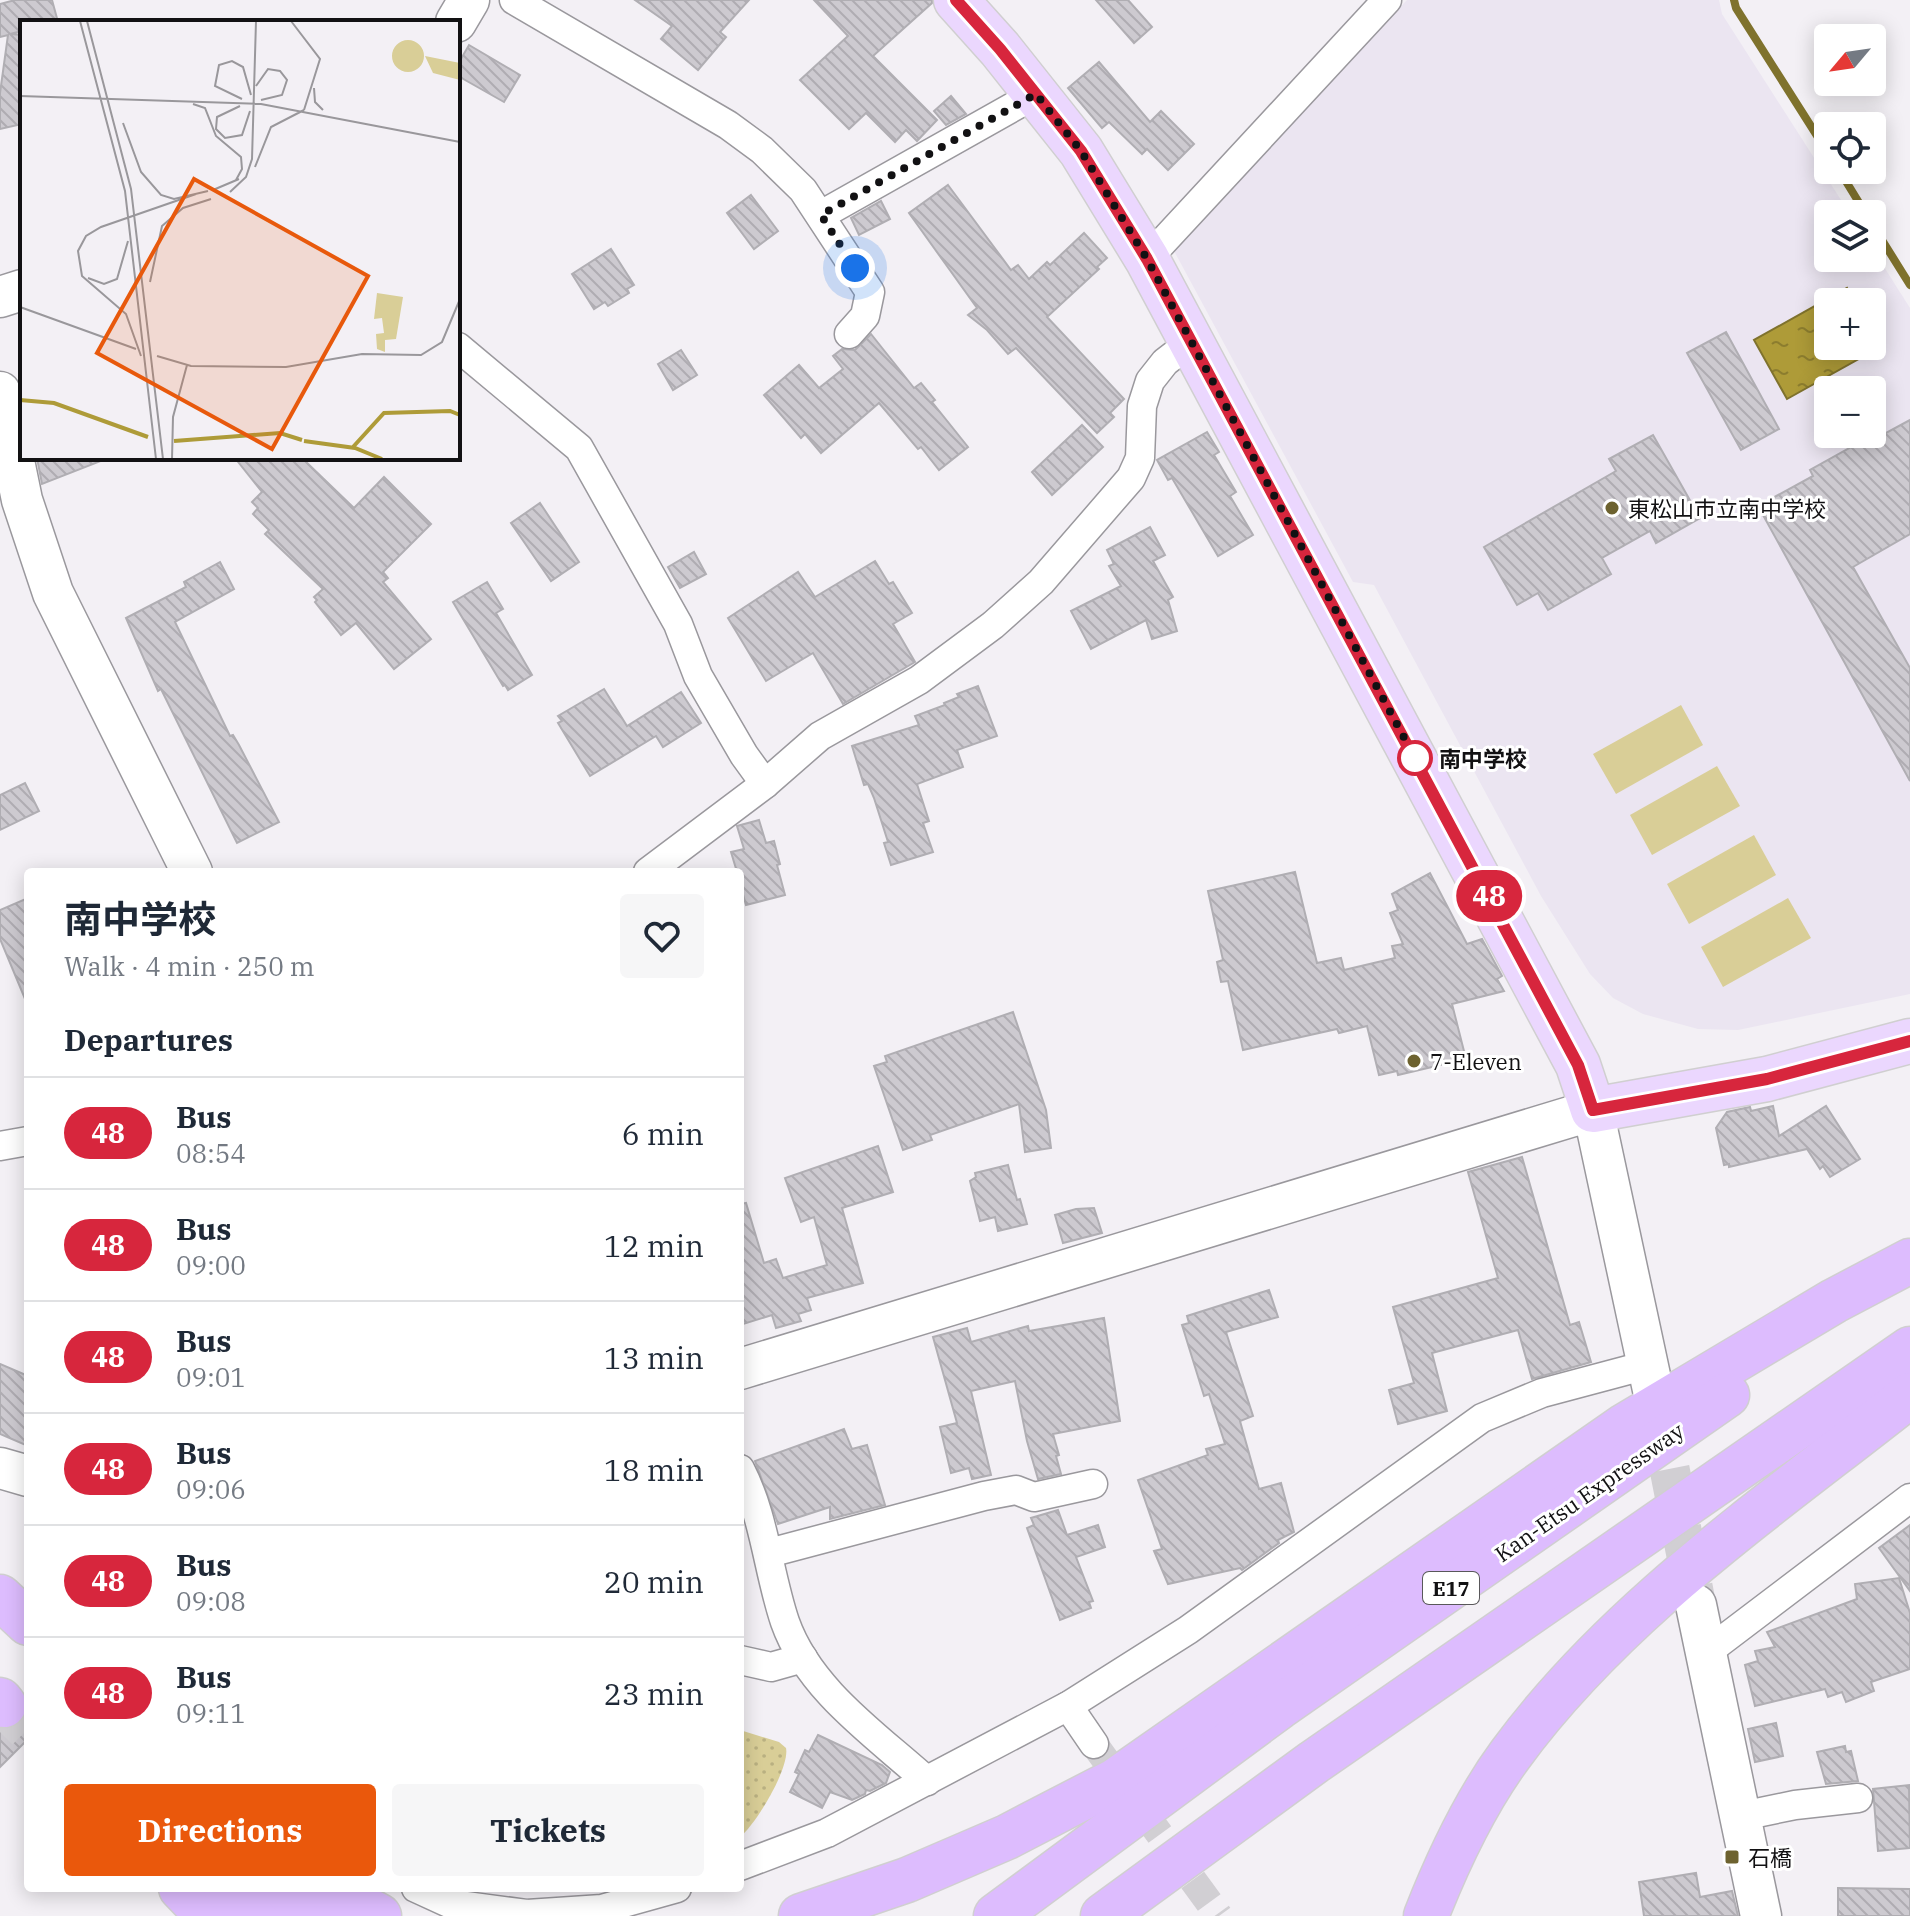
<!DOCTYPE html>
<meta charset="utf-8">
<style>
:root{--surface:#fff;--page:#f6f6f7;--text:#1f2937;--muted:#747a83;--line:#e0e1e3;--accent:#ea580c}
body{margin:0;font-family:"IBM Plex Serif","Noto Sans JP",serif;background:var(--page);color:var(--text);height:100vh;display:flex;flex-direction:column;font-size:30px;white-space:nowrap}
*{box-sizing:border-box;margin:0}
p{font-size:26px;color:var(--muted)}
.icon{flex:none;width:44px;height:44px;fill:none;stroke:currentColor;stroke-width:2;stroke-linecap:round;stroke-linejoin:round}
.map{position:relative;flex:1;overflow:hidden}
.details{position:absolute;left:24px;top:868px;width:720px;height:1024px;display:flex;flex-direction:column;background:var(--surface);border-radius:8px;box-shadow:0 4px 20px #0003}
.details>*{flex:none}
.badge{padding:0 16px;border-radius:26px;font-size:28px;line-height:52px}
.needle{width:52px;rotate:241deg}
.controls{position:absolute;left:1814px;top:24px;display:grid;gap:16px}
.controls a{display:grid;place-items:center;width:72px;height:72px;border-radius:8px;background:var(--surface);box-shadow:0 4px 20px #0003;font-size:40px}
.you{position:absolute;width:40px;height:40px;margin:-20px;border:6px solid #fff;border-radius:50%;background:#1a73e8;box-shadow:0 0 0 12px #1a73e833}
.map>.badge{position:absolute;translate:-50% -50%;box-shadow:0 0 0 4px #fff}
h2{padding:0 40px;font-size:30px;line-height:72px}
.round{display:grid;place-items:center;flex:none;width:84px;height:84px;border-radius:8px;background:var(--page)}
.overview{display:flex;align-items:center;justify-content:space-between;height:136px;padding:0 40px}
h1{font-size:38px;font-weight:700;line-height:60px}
.button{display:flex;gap:16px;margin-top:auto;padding:16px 40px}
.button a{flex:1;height:92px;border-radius:8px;background:var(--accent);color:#fff;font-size:32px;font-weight:700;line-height:92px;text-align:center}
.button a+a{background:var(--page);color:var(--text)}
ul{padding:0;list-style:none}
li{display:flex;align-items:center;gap:24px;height:112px;padding:0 40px;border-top:2px solid var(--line)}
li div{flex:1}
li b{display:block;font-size:30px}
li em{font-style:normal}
li .badge{min-width:88px;font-weight:700;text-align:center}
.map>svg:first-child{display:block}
.built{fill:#ebe5f1;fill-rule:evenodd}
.grass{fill:url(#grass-dots)}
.pitch{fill:#d9ce97}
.water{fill:url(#water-ripples);stroke:#7f722d;stroke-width:2}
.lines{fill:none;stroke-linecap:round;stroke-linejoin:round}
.stream{stroke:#7f722d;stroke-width:8}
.building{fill:url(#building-back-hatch);stroke:#b0aeb3;stroke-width:2}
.street-tunnel{stroke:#d1cfd3;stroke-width:28;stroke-dasharray:28 14;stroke-linecap:butt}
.secondary-tunnel{stroke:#d1cfd3;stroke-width:40;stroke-dasharray:40 20;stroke-linecap:butt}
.highway-tunnel{stroke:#d1cfd3;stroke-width:44;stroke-dasharray:44 22;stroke-linecap:butt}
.street-casing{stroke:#9a989d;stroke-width:31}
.secondary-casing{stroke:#9a989d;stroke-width:43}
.primary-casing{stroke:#d0cfd0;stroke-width:47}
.highway-casing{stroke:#d0cfd0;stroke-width:47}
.street{stroke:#fff;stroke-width:28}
.secondary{stroke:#fff;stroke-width:40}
.primary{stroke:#ebd7fe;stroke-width:44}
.highway{stroke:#ddbcfe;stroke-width:44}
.line-casing{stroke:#fff;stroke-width:18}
.line{stroke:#d7263d;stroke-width:12}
.walk{stroke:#121113;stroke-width:8;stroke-dasharray:0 14.4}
.poi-dot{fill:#6d622f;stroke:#fff;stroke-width:3}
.stop-dot{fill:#fff;stroke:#d7263d;stroke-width:4}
.labels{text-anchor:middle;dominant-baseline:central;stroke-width:6;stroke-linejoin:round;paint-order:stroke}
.shield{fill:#fff;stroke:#59585a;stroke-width:2}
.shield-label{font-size:20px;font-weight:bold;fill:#121113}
.poi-label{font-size:22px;fill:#121113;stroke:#fff;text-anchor:start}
.stop-label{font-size:22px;font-weight:bold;fill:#121113;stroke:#fff;text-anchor:start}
.street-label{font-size:22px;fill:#121113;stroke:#fff}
.inset-river{fill:none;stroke:#ae9b38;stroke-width:4}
.inset-road{fill:none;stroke:#99979b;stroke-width:2}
.view{fill:#e8590c;fill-opacity:0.15;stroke:#e8590c;stroke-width:4}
.inset-edge{fill:none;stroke:#121113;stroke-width:4}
</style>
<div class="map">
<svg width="1910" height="1916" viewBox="0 0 1910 1916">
<defs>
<pattern id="grass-dots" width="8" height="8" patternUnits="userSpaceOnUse" patternTransform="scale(2)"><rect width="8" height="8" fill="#d9ce97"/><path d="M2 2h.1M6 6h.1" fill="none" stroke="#b9b081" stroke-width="1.8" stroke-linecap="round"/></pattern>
<pattern id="water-ripples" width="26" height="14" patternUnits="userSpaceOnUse" patternTransform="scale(2)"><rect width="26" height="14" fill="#ae9b38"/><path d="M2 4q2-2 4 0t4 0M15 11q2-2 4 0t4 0" fill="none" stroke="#8c7d2e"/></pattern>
<pattern id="building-back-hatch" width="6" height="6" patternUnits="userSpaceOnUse" patternTransform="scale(2)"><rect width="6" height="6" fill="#cdcad0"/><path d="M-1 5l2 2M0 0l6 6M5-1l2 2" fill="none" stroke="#afacb2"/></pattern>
</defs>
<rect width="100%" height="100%" fill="#f3f0f5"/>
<path class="built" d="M1407,0H1719L1722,14L1850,214H1828V258H1872V248L1910,308V994L1738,1030L1698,1029L1643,1014L1613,998L1590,974L1541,896L1374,585L1353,582L1173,249ZM1828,302H1872V346H1828ZM1828,390H1872V434H1828Z"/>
<path class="grass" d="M740,1730L779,1742L786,1748C790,1768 756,1824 740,1837Z"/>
<g class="pitch">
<path d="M1681,705L1703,745L1616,794L1593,754Z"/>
<path d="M1717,766L1740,806L1652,855L1630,815Z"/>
<path d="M1754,835L1776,875L1689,924L1667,884Z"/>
<path d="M1788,898L1811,938L1723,987L1701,947Z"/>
</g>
<path class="water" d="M1847,288L1854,302H1828V346H1872V333L1880,347L1787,399L1754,340Z"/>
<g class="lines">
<g class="stream">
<path d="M1734,0L1736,8L1828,153"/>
<path d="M1839,170L1866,214"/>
<path d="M1872,224L1910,285"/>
</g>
</g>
<g class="building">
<path d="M15,0H52L58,22H22V31L10,34L22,35V124L0,129V93L8,35L0,37V4Z"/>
<path d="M635,0H749L720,32L726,37L698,70L661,39L672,26Z"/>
<path d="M814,0H932V3L873,56L937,120L917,141L906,130L895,142L866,113L849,129L800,80L848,36Z"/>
<path d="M1096,0H1128L1152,27L1134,43Z"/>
<path d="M469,45L520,75L504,102L458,76V64Z"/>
<path d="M1099,62L1150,122L1161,111L1194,144L1168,170L1147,149L1142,154L1109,122L1102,128L1068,88Z"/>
<path d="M951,96L966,114L946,125L934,111Z"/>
<path d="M948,185L1011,270L1018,265L1029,279L1047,262L1050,265L1084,233L1107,258L1097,267L1099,269L1047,317L1124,399L1110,413L1114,417L1097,433L1016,348L1008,354L987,330L968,315L977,308L909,213Z"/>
<path d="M751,195L778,231L754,249L727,213Z"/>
<path d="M881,201L890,219L859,235L851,218Z"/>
<path d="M611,249L634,285L627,289L629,293L608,306L605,302L594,309L572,274Z"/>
<path d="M1726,332L1779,429L1741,450L1687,353Z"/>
<path d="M871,334L914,388L921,383L935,400L932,402L968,447L939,470L921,447L918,449L879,403L821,453L805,434L801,438L764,395L799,365L819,388L843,369L833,356L842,349L855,350Z"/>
<path d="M681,350L697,375L673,390L658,364Z"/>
<path d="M1910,420V534L1853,567L1910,668V781L1758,506L1813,476L1810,470L1873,435L1875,439Z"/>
<path d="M1082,425L1103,447L1052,495L1032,472Z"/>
<path d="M1207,432L1219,452L1214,455L1236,492L1230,496L1253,535L1218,556L1172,478L1168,480L1157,460Z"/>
<path d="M1653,435L1700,518L1656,543L1650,531L1602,558L1611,574L1548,610L1538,593L1517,605L1484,547L1616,471L1609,459Z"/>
<path d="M37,458H105L106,459L42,484Z"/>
<path d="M235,458H302L354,508L384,477L431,524L383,572L388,578L383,582L431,639L394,669L356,623L341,635L315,602L317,600L314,597L323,589L265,534L269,530L253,514L258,508L252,502L262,492Z"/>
<path d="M540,503L579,562L551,581L511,523Z"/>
<path d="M1150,527L1165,555L1153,561L1173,597L1168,600L1177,631L1152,639L1146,620L1091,649L1071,611L1121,586L1109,566L1114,564L1107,550Z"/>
<path d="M694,552L706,574L680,588L668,567Z"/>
<path d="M875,561L889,584L893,582L912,613L893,624L915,662L843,704L813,653L766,681L728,618L798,572L815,597Z"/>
<path d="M220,562L234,589L175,622L230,736L233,735L239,745L279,822L237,843L161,689L158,691L126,618L186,587L184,582Z"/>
<path d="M487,582L503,609L496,613L532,675L508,690L505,685L503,686L453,602Z"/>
<path d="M978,686L997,736L957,750L963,767L917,784L929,821L923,823L933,852L891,865L884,843L888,842L874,798L868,784L864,785L852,746L919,725L915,716L945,705L944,703L959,697L957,694Z"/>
<path d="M604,689L627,726L681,692L701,723L663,747L656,736L590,776L558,723L562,721L558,716Z"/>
<path d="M25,783L39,811L0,830V795Z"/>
<path d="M759,820L766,843L774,841L780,864L777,865L785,895L746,905L740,884V872H737L731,852L744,849L737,826Z"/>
<path d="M1295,872L1317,963L1341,958L1344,970L1395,958L1392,946L1403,944L1390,913L1398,910L1392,894L1430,873L1467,944L1482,939L1502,976L1497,979L1504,991L1452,1004L1466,1059L1398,1075L1397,1071L1379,1075L1367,1026L1339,1033L1337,1029L1243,1050L1228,981L1221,982L1217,962L1223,960L1208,891Z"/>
<path d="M28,898V1006L0,939V910Z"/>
<path d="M1013,1012L1046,1110L1051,1148L1025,1152L1019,1104L930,1135L932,1140L903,1150L874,1066L887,1062L885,1056Z"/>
<path d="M1773,1106L1779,1136L1826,1106L1860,1159L1830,1177L1823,1166L1820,1169L1807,1149L1729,1167V1164L1724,1165L1716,1128L1727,1112L1750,1107L1751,1111Z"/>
<path d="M878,1146L893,1192L842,1208L863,1283L807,1298L811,1310L798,1314L801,1321L776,1328L772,1315L740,1325V1204L746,1203L764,1263L776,1259L783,1278L827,1265L814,1217L801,1222L785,1178Z"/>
<path d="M1522,1157L1570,1325L1579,1322L1591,1362L1532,1379L1518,1330L1432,1353L1447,1411L1398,1424L1389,1390L1414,1383L1393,1307L1498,1278L1468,1172Z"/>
<path d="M1008,1165L1017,1200L1020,1199L1027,1224L998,1231L995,1217L980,1221L970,1181L976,1177L975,1173Z"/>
<path d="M1094,1208L1102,1233L1063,1243L1055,1215L1076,1209Z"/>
<path d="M1269,1290L1278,1317L1226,1332L1253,1416L1240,1421L1259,1489L1281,1483L1294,1532L1278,1540L1279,1543L1242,1570L1240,1568L1168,1584L1154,1551L1162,1549L1138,1480L1208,1455L1206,1449L1225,1444L1209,1394L1204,1396L1182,1325L1189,1323L1187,1316Z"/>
<path d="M1104,1318L1120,1421L1053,1434L1059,1455L1056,1456L1061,1474L1038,1479L1027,1441L1015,1381L971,1391L991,1475L972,1479L969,1468L951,1473L940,1427L957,1423L933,1337L967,1328L971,1342L1028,1326L1029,1331Z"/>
<path d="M0,1364L28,1376V1446L0,1434Z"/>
<path d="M844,1429L852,1449L867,1445L885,1505L830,1519V1507L778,1524L755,1461Z"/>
<path d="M1058,1510L1067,1535L1098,1525L1105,1547L1076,1557L1093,1601L1089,1602L1091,1608L1060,1620L1027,1528L1034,1525L1031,1518Z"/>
<path d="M1910,1525V1591L1879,1548Z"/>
<path d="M1899,1578L1910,1613V1669L1871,1682L1874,1691L1846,1702L1842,1692L1828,1697L1825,1689L1755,1706L1745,1665L1758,1661L1755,1651L1775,1647L1767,1632L1857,1599L1855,1584Z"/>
<path d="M28,1709V1739L0,1767V1729L9,1730L19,1725L27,1715Z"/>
<path d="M1776,1723L1783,1756L1755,1762L1748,1729Z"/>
<path d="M818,1735L882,1765L890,1772L886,1783L870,1791L866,1790L865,1794L852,1800L830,1792L822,1808L790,1792L799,1774L795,1772L805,1750L809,1752Z"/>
<path d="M1845,1746L1846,1752L1851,1751L1858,1781L1826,1784L1817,1752Z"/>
<path d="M1909,1785L1910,1848L1878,1851L1873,1789Z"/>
<path d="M1696,1873L1700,1897L1732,1891L1738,1916H1644L1639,1882Z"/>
<path d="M1838,1888L1910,1889V1916H1838Z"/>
</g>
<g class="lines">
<path class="street-tunnel" d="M1094,1744L1219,1916"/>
<path class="secondary-tunnel" d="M1658,1410L1695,1599"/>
<path class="highway-tunnel" d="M4,1705L28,1729"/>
<defs>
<g id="street">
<path d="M514,0L728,125L762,150L803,190L870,292L865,316L849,334"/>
<path d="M821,215L1036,94"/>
<path d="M1147,259L1387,0"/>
<path d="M458,347L579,448L678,624L698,676L744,755L765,784"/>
<path d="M648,872L765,784L820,736L919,680L993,625L1041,582L1131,478L1140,458L1142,406L1150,381L1165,362L1191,342"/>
<path d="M0,1146L28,1141"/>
<path d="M740,1469C765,1517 768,1572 785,1622C809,1690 876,1735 927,1781"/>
<path d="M769,1553L984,1496L1016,1490L1034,1497L1093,1484"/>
<path d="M1707,1652L1910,1498"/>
<path d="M740,1660L771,1667L803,1658"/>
<path d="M1068,1706L1094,1744"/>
<path d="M1742,1816L1795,1805L1858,1798"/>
<path d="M740,1866L827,1833L1068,1706L1188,1630L1482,1418L1542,1393L1647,1365"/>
<path d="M416,1888L451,1904L527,1914L602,1909L677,1888"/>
</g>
<g id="secondary">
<path d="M456,22L469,0"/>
<path d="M0,297L22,290"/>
<path d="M0,392L22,500L53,593L192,872"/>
<path d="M740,1369L1593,1110L1655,1399"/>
<path d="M0,1468L28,1476"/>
<path d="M1696,1605L1761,1916"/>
</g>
<path id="primary" d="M956,0L1000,49L1081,151L1147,259L1578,1065L1593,1110L1767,1079L1910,1041"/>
<g id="highway">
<path d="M0,1597L28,1623"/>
<path d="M0,1700L4,1705"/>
<path d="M181,1888L208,1916"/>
<path d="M226,1888L264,1916"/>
<path d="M285,1888L313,1916"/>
<path d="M327,1888L379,1916"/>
<path d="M801,1916L907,1880L1007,1837L1115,1781L1623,1427L1834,1301L1910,1261"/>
<path d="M996,1916L1279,1707L1727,1395"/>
<path d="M1103,1916L1314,1762L1910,1349"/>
<path d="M1426,1916C1448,1860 1474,1804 1510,1755C1616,1610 1770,1506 1910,1395"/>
</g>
</defs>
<use href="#street" class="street-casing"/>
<use href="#secondary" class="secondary-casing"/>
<use href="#primary" class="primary-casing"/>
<use href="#highway" class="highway-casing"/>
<use href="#street" class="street"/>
<use href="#secondary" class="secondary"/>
<use href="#primary" class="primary"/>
<use href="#highway" class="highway"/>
</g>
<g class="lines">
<defs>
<path id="line" d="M956,0L1000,49L1081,151L1147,259L1578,1065L1593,1110L1767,1079L1910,1041"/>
</defs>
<use href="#line" class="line-casing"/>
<use href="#line" class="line"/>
<path class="walk" d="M855,268L821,215L1036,94L1081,151L1147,259L1415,758"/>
</g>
<g class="poi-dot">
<circle cx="1612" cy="508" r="8"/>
<circle cx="1414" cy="1061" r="8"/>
<rect x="1724" y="1849" width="16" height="16" rx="4"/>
</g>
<circle class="stop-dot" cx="1415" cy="758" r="16"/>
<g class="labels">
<rect class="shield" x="1423" y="1572" width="56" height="32" rx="6"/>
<g class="shield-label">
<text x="1451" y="1588">E17</text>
</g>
<g class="poi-label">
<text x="1628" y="508">東松山市立南中学校</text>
<text x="1430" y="1061">7-Eleven</text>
<text x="1748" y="1857">石橋</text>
</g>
<g class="stop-label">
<text x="1439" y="758">南中学校</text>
</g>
<g class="street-label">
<text transform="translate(1589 1492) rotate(-35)">Kan-Etsu Expressway</text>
</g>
</g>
<g transform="translate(20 20)">
<rect width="440" height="440" fill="#f3f0f5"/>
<path d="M372 36a16 16 0 1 1 32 0a16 16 0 1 1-32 0ZM405,36L440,43V60L413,53Z" fill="#d9ce97"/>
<path d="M357,273L383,277L376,319L365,320V332L357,329L356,314L364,313L362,298L354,299Z" fill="#d9ce97"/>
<path class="inset-river" d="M0,380L34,383L128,417M154,421L260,413L282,420M284,421L335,428L362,439M333,427L364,393L430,391L440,395"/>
<path class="inset-road" d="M60,1L105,171L136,439M67,1L111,169L143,439M271,1L300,39L284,90M236,66L248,49L260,51L267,60L262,75L241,80M294,68L295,82L303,90M0,76L241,84L440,122M222,79L195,66L199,45L212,41L223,47L231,75M173,84L185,88L196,116L221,137L222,149L216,160M220,86L197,97L196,109L205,118L222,115L230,91M103,103L121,152L141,175L154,179L188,171M235,147L251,107L284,90M193,170L219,159M210,172L226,157L232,139L236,1M68,258L84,264L97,259L108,221M130,262L142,206L163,188L191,179M0,287L116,329M121,336L106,294L62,256L58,231L66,216L81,207L176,174M137,336L171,346L266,347L342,334L401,335L422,322L440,279M152,439L153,397L167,345"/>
<path class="view" d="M174,159L348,256L252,429L77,333Z"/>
<rect width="440" height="440" class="inset-edge"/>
</g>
</svg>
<div class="controls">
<a><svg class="needle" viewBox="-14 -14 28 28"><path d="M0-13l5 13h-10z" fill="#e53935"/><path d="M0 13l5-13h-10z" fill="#747a83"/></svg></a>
<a><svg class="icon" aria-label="locate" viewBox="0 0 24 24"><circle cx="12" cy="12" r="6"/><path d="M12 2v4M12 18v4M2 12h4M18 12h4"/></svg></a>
<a><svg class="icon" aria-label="layers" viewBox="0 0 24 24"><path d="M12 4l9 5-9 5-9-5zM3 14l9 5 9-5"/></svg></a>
<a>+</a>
<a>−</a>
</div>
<div class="you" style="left:855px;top:268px"></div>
<b class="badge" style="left:1489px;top:896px;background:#d7263d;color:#fff">48</b>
<section class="details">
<div class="overview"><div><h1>南中学校</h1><p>Walk · 4 min · 250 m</p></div><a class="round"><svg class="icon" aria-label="heart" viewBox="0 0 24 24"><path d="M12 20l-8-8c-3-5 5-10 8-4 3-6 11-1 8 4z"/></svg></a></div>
<h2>Departures</h2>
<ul>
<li><span class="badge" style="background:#d7263d;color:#fff">48</span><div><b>Bus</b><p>08:54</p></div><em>6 min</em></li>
<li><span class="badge" style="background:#d7263d;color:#fff">48</span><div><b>Bus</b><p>09:00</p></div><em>12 min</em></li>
<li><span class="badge" style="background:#d7263d;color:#fff">48</span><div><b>Bus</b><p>09:01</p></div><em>13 min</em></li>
<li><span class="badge" style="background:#d7263d;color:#fff">48</span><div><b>Bus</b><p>09:06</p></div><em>18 min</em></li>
<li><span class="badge" style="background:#d7263d;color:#fff">48</span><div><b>Bus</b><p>09:08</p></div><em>20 min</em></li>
<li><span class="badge" style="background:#d7263d;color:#fff">48</span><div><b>Bus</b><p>09:11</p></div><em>23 min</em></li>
</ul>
<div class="button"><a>Directions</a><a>Tickets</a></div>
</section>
</div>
